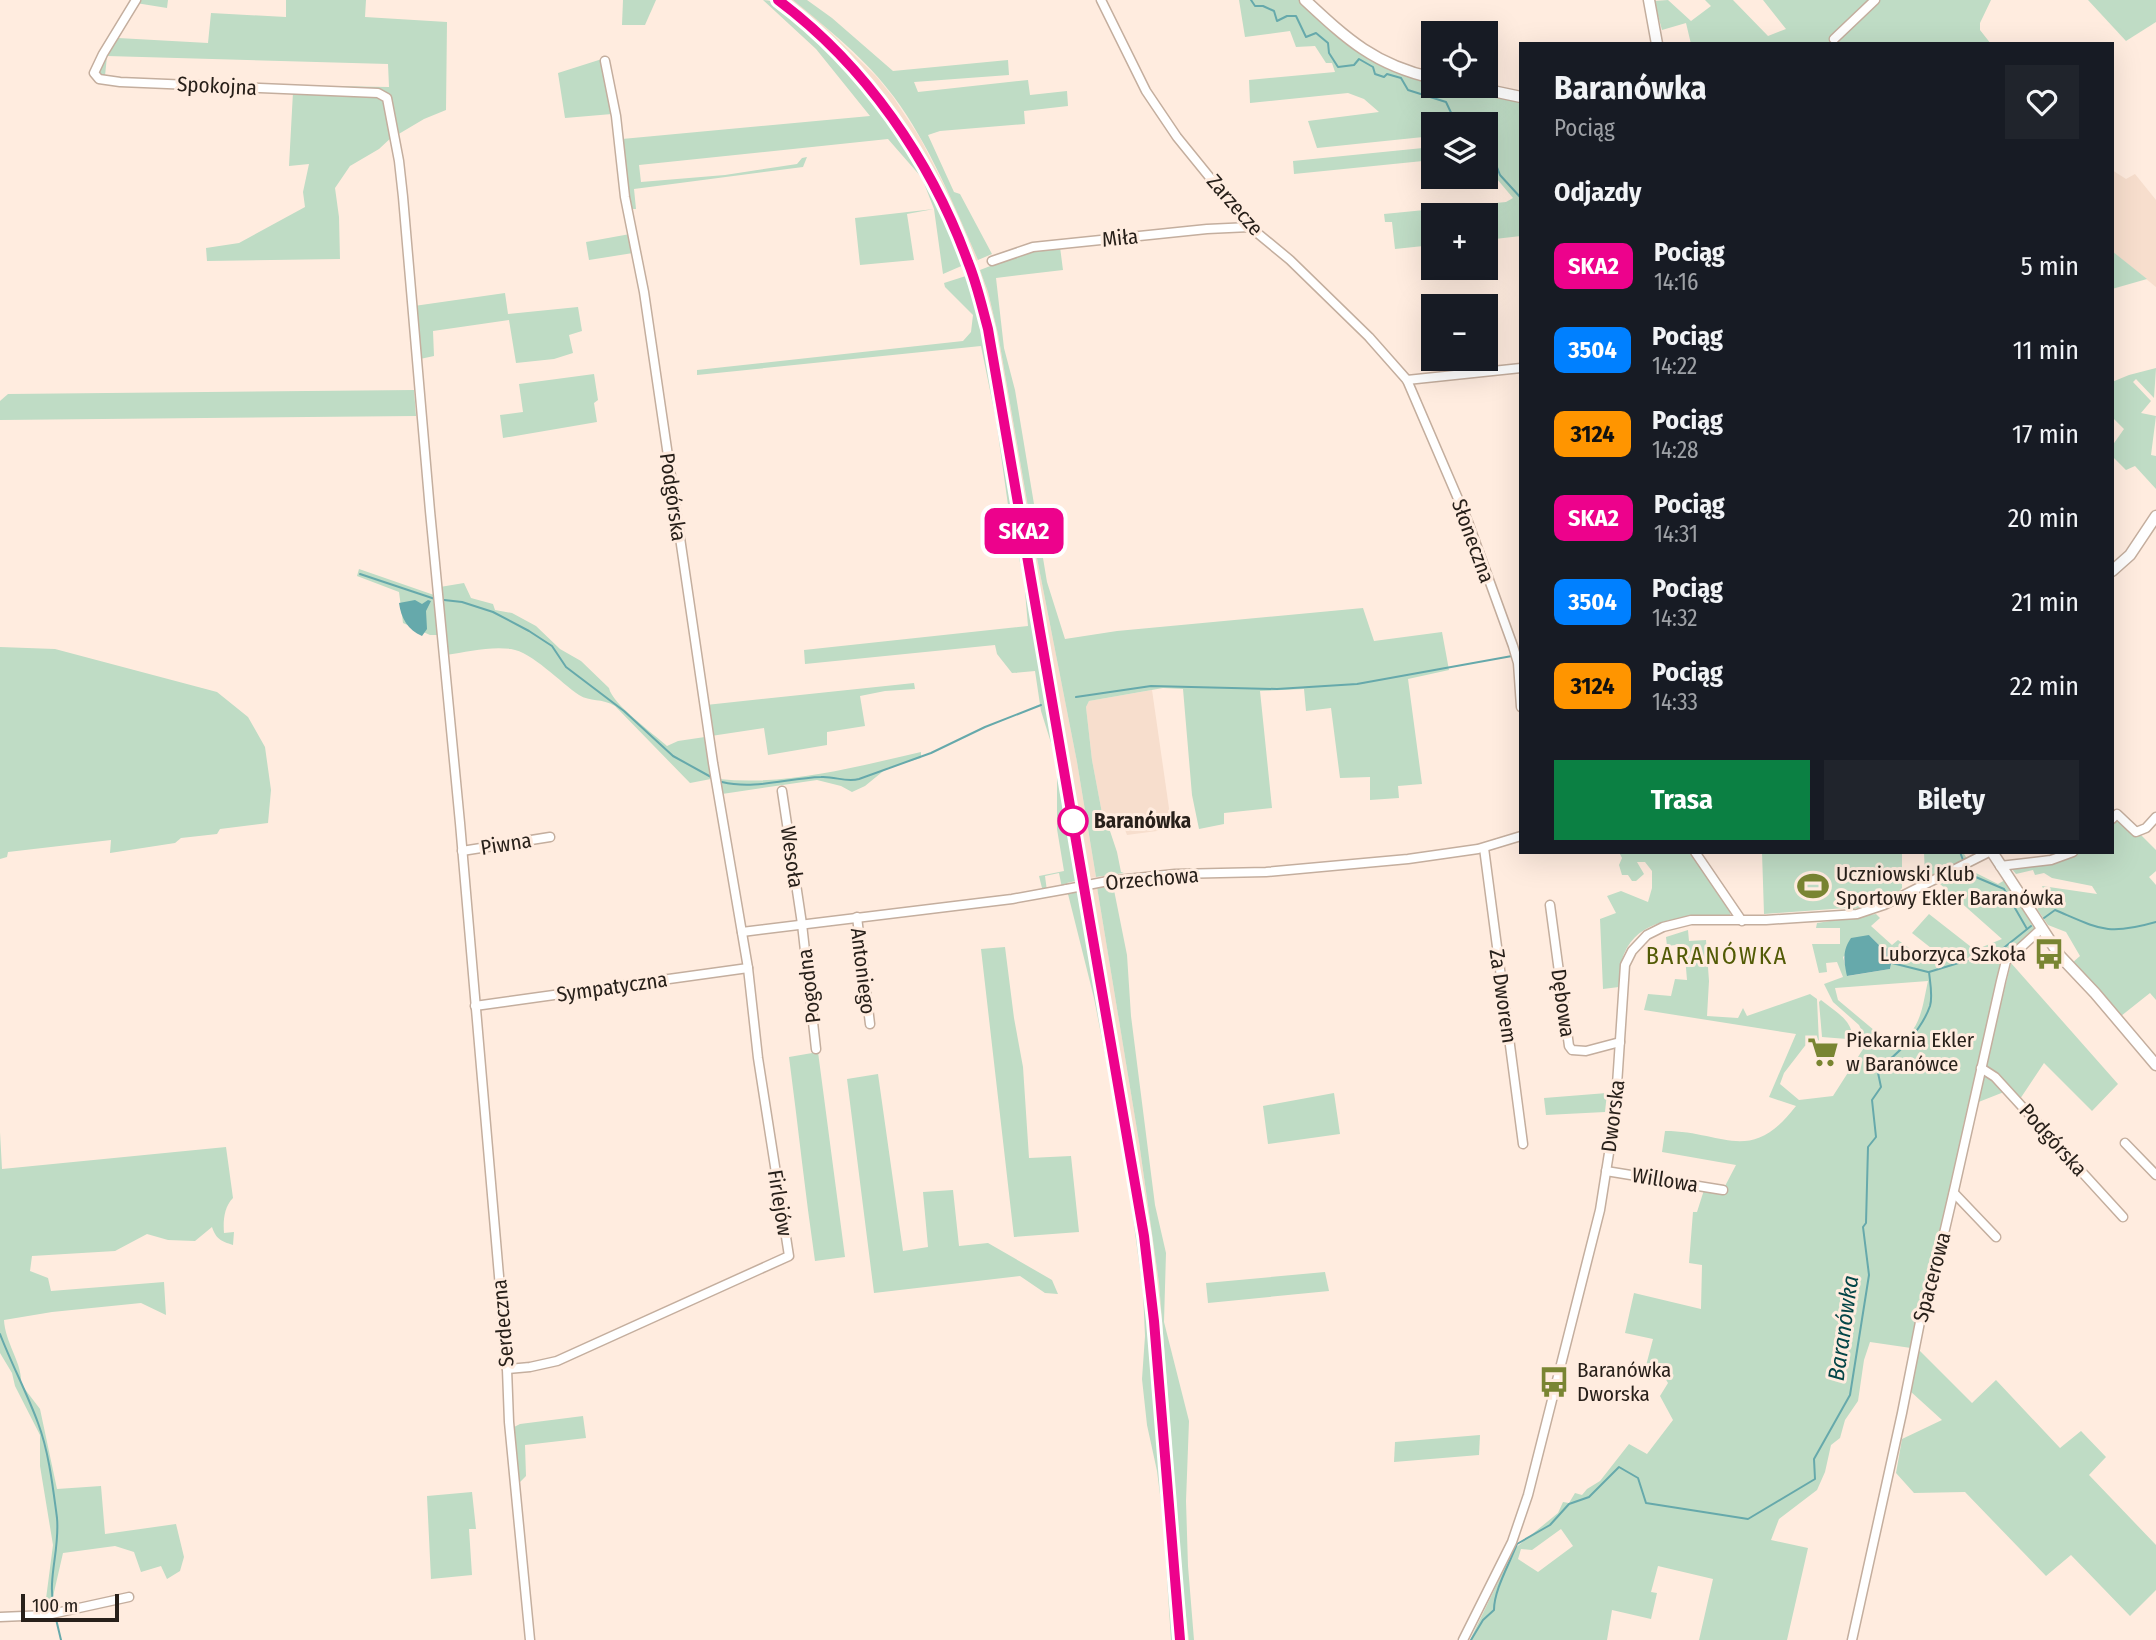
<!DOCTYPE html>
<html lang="pl">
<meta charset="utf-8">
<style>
:root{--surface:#171b24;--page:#20242c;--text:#f1f3f6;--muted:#9ea1a6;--accent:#0b8043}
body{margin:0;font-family:"Fira Sans Condensed",sans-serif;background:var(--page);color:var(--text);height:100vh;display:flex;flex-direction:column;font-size:26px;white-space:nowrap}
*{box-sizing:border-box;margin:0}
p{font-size:23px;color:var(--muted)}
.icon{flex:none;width:38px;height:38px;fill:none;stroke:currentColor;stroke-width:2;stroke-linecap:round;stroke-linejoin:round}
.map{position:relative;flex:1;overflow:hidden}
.details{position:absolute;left:1519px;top:42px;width:595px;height:812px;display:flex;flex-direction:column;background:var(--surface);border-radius:0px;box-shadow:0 7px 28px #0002}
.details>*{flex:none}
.badge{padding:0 14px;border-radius:10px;font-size:24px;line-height:46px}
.controls{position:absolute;left:1421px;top:21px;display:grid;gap:14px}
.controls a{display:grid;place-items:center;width:77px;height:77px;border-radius:0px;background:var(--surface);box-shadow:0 7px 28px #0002;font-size:35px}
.scale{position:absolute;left:21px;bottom:18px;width:98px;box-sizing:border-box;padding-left:7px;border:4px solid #28201a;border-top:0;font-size:19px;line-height:24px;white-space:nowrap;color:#28201a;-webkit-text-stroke:5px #ffecdf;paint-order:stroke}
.map>.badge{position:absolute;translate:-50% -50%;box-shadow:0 0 0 4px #fff}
h2{padding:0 35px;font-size:26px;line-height:63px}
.round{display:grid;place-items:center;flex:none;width:74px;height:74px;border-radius:0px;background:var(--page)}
.summary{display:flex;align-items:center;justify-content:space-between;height:119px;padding:0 35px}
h1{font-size:33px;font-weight:700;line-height:52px}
.action{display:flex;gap:14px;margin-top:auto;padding:14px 35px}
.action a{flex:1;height:80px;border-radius:0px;background:var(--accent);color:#fff;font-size:28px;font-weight:700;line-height:80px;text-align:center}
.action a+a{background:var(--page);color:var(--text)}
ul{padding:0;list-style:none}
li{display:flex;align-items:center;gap:21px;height:84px;padding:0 35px}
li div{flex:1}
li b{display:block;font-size:26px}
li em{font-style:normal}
li .badge{min-width:77px;font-weight:700;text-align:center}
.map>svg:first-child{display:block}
.built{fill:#f7decd}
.green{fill:#bfdcc5;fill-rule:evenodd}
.water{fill:#66a9ab}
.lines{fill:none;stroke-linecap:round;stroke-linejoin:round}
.stream{stroke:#66a9ab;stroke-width:2}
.minor-casing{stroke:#c4ae9e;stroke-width:11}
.tertiary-casing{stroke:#c4ae9e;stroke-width:13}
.minor{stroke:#fff;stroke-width:8}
.tertiary{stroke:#fff;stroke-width:10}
.rail{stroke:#83766d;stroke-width:2}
.minor-bridge-casing{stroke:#c4ae9e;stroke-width:11;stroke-linecap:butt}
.minor-bridge{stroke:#fff;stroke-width:8}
.line-casing{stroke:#fff;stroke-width:16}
.line{stroke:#ed028c;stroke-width:10}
.stop-dot{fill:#fff;stroke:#ed028c;stroke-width:3.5}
.labels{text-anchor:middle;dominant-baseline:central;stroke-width:6;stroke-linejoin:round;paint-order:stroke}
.street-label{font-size:21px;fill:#28201a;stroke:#ffecdf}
.stop-label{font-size:21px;font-weight:bold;fill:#28201a;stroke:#ffecdf;text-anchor:start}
.poi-label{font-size:21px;fill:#28201a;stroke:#ffecdf;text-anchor:start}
.water-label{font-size:23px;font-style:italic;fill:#034547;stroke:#ffecdf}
.quarter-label{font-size:24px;letter-spacing:2px;fill:#525b06;stroke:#ffecdf}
</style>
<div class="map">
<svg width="2156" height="1640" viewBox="0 0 2156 1640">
<rect width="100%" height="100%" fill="#ffecdf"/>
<g class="built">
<path d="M772,0H793L819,21L876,76L893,97L920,138L952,200L978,260L966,264L939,202L862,87L813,34Z"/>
<path d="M2112,170L2126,179L2135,174L2156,200V287L2112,251Z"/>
<path d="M980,270L988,292L998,334L1036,553L1077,762L1096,877L1080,880L987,339L969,275Z"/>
<path d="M1152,690L1172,829L1127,835L1121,819L1108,823L1109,828L1105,829L1092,760L1086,707L1089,701Z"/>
<path d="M1097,887L1139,1142L1159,1283L1189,1640H1176L1148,1295L1139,1227L1082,891Z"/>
</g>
<g class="green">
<path d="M138,0H168L167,8L136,3L118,38L208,43L211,13L286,17V0H366L365,17L447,22L446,110L424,119L397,135L387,94L102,78L98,69ZM107,56L388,64L389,87L263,85L105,76Z"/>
<path d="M623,0H656L645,25H622Z"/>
<path d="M763,0C777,0 787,12 798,21C857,71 899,135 938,201C949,221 957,244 966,264L943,274L934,209L907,214L914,260L860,265L855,218L934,209L922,178L888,139L639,165L641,182L725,175L797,164L802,158L807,157L803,167L634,189L636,209H630L622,139L870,116L816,49Z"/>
<path d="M793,0H807L832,18L893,71L1008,60L1009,75L914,82L918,92L1028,80L1030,95L1067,91L1068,106L1024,111L1025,124L940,131L928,135L954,192L960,194L992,254L978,260C954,205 930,146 894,97C867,60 828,29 793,0Z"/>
<path d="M1239,0H1301L1347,43L1374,62L1433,81V86H1453L1521,101L1519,122L1521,125V236L1486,240V215H1433V245L1395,249L1392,222H1385L1384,214L1506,202L1513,198L1486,166V124H1433V136L1317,148L1308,121L1379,112L1364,99L1348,93L1250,103L1249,80L1335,72L1332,63H1326L1315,46L1296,47L1290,31L1245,37Z"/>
<path d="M1668,0L1691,21L1711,6L1705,0H1733L1768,36L1786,29L1763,0H1991L1980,23V30L1991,44H1691L1686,23L1662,30L1654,1Z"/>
<path d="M2088,0H2156V22L2126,41Z"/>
<path d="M602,59L612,114L565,118L558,73Z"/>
<path d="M293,92L379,96L386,102L393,136L379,149L350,166L335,188L339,217L340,259L207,261L206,248L239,243L305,207L303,192L309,164L289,166Z"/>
<path d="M1433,147V160L1294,174L1293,161Z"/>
<path d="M630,234L633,253L589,260L586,242Z"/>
<path d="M1060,247L1063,270L996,278L1004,348L1015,390L1047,582L1065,639L1117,631L1363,608L1374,641L1442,632L1449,670L1408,679L1422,784L1398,786L1399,798L1370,800V777L1340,778L1331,708L1306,711L1304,689L1260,691L1272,808L1224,813V824L1199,829L1192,795L1183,689L1163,688L1089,701L1086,707L1092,760L1105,829L1109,828L1117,852L1121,872L1124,873L1096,877L1077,762L1036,553L998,334L988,292L980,270L1024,253Z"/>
<path d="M2112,251L2147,279L2112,289Z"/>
<path d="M969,275L987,339L1080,880L1067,883L1062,888L1059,873L1045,876L1047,891L1043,892L1039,876L1064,871L1057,829V762L1041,711L1035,671L1012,673L997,654L995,645L805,664L804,650L1028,626L1024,580L1010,519L996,420L981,346L697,375V370L963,341L971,332L973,315L945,287L944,283Z"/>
<path d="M505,293L508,314L578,307L582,331L569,335L573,353L554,359L516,363L509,320L433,331L434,356L420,359L414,306Z"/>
<path d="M2156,368L2154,398L2136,379L2133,382L2151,401L2141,413L2156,416L2151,455L2156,456V489L2135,466L2126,470L2112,456V446L2124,429L2112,417V382L2129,375Z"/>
<path d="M594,374L598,400L594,403L597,422L503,438L500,415L523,412L519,384Z"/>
<path d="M414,390L416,416L0,420V401L8,394Z"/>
<path d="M359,569L434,595L438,635H430L403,623L399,592L357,576Z"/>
<path d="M464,583L471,598L493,604L495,610L512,613L536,626L560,649L581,661L609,688C612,704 654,734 667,746L678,741L705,737L711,779L690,783L615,706C602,698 590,702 579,695C561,683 532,652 511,649C490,646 467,652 446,655L440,587Z"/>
<path d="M0,647L55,649L217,692L248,717L265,747L271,790L268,823L220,829L217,834L181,838L175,843L110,853L111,840L8,852L7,857L0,859Z"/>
<path d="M914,683L915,689L885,691L860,696L865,726L827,732V745L768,755L764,728L711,736L706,705Z"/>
<path d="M921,752V758L887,768L865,786L852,792L841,786L817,780L722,794L719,779C787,786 855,767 921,752Z"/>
<path d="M2117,820L2135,836L2141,835L2156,850V871L2149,877L2156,885V1000L2150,993L2121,1016L2072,963L2080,956L2066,932L2048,925L2037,909L2048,899L2042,886L2097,894L2092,886L2052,878L2044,873L2035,875L2033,870L2016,874L2011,868L2059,862L2082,852H2112V825Z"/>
<path d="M1619,852H1693L1730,908V915L1728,917C1693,917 1640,914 1624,954C1620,964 1620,976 1619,987L1603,989L1600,919L1616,913L1607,896L1621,891L1648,902L1652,888V871L1645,862H1637L1644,874L1636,881H1632L1628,875H1622L1619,865L1622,858Z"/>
<path d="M1762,852H1902V888C1890,903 1864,906 1846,911V908L1764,914Z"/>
<path d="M1924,852H1963L1967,859L1927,880L1925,876Z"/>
<path d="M1971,867L1974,872L1998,884L2005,880L2036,931L2004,960L1963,1126L1964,1131L1944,1225L1911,1348L1870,1342L1864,1360L1858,1401L1845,1420L1840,1438L1831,1445L1825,1472L1817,1490L1779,1519L1771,1540L1808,1548L1787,1640H1699L1713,1579L1658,1566L1651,1592L1657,1593L1651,1619L1612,1610L1607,1640H1470L1514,1549L1558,1513L1563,1502L1569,1503L1575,1493L1582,1495L1587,1489L1600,1481L1629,1444L1647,1454L1673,1420L1660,1396L1668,1383L1662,1373L1649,1380L1643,1377L1653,1339L1625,1333L1634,1293L1701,1309L1702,1265L1689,1263L1693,1212H1697L1704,1190L1724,1188L1736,1165L1662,1152L1665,1131C1724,1131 1750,1166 1796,1106L1769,1097L1796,1034L1644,1010L1648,994L1671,996L1675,979L1687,980L1684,944L1667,946L1666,937L1688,930L1689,941L1706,940L1709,981L1707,1016L1738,1018L1743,1008L1747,1016L1810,994L1817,999L1819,1043L1811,1038L1784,1073L1780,1084L1799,1100L1833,1096L1865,1046L1864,1035L1859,1025L1833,1002L1824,984L1843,977L1837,962L1826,963L1827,972L1819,973L1812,944H1840V928H1816L1817,923L1876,914L1880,918L1871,926L1892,945L1898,940L1931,964L1945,959L1912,933L1929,914L1975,950L2002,939L1940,884ZM1869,935L1881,947L1894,951L1890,969L1848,976L1843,957ZM1928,981C1922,1008 1921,1033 1893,1046L1838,1000L1835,988ZM1561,1529L1573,1546L1538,1572L1518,1559L1521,1549L1532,1550Z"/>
<path d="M1113,885L1127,955L1131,1016L1155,1205L1166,1253L1164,1322L1189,1421L1186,1501L1188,1566L1194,1640H1189L1184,1600L1159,1283L1139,1142L1097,887Z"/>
<path d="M1082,891L1139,1227L1148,1295L1176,1640H1171L1163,1518L1157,1471L1147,1425L1142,1379L1145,1336L1143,1292L1125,1158L1094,998L1068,894Z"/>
<path d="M1005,947L1014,1018L1023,1067L1029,1158L1071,1156L1079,1232L1014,1237L981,949Z"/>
<path d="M2011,963L2118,1084L2092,1111L2044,1063L2020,1099L2014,1102L2004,1092L1976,1103Z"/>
<path d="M1821,1000C1833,1010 1851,1019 1852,1035L1847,1039L1822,1037L1819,1002Z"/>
<path d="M818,1052L845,1257L815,1261C805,1193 798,1125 789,1057Z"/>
<path d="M878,1074L903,1251L928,1247L923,1192L953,1190L959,1246L988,1243L1052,1280L1058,1294L1045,1293L1020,1276L874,1293L847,1079Z"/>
<path d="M1334,1093L1340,1134L1268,1144L1263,1106Z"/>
<path d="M1607,1093L1605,1112L1546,1115L1544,1098Z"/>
<path d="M0,1132L2,1169L226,1147L233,1198C224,1207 223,1221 224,1233L234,1232L233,1245C221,1241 216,1239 212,1227L195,1241L168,1240L147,1234L115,1251L32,1256L30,1271L48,1278L51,1291L164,1282L166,1315L141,1303L52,1312L4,1320C5,1343 23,1364 21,1384L40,1409L57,1489L101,1486L105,1534L176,1524L184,1557L180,1571L167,1579L161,1566L141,1572L134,1552L115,1546L63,1553L49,1614H44L53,1545L40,1466V1435L15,1386L12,1373L0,1353Z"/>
<path d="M1325,1272L1329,1291L1208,1303L1206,1283Z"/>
<path d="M1917,1348L1972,1403L1996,1380L2060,1448L2081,1431L2106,1457L2089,1475L2156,1545V1590L2130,1616L2071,1555L2046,1576L1965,1492L1914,1493L1896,1473L1902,1439L1942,1420L1910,1391Z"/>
<path d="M583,1416L586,1438L525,1445L526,1476L519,1483L514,1427L520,1424Z"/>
<path d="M1480,1435L1479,1455L1394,1462L1395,1442Z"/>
<path d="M472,1492L476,1529H469L472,1575L431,1579L427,1496Z"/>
</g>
<g class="water">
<path d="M415,600L422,604L428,600L431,601L426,611L427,629L422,636C408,630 401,618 399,603Z"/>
<path d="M1869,935L1881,947L1894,950L1890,969L1847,976C1844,961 1842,951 1851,938Z"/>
</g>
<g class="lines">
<g class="stream">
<path d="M1251,0L1255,6H1263L1274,11L1277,21L1287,16H1296L1306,37L1316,33L1328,43L1329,53L1338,67L1354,65L1359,59L1373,67L1375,74L1384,77L1387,74L1401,78L1408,90L1446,102L1454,119L1467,124"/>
<path d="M1486,143V151"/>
<path d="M1486,155L1495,162L1500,175L1521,198"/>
<path d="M360,574L435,599"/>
<path d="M444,600L462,602L493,612L529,631L552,646L566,667L624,711L673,756L711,777"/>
<path d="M1076,697L1151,686L1277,689L1357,684L1512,656"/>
<path d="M722,782C755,790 788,778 821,777C835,776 846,783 859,779L931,753L985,727L1041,705"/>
<path d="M1960,852L1963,860"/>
<path d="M1968,869L1971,875L2004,889L2027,929"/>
<path d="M2044,918L2055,910C2100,929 2107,936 2156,922"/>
<path d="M1892,963L1928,972"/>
<path d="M0,1334C12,1365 27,1393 38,1423C49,1452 53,1488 57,1518C60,1550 47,1578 54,1609"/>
<path d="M56,1619L61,1640"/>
<path d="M1471,1640L1483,1620L1494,1610C1494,1590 1509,1565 1517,1544L1550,1525L1569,1504L1589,1497L1619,1467L1638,1478L1646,1503L1748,1519L1815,1479L1814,1459L1850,1395L1869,1275L1863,1227L1866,1223L1868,1147L1876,1137L1872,1100L1881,1087L1877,1068C1897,1057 1922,1029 1930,1006C1933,996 1930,982 1929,972L2001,950L2031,926"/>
</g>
<defs>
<g id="minor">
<path d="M136,0L103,54L94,73L99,79L120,82L378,93L387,98L399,161L403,197L430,511L460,823L507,1369L509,1422L530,1640"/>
<path d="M1101,0L1146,91L1177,137L1250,227L1290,260L1369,337L1407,380L1468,522L1513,646L1518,663L1521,707"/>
<path d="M1834,39L1875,0"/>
<path d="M992,261L1033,247L1207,229L1250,227"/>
<path d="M1407,380L1521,368"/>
<path d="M782,791L802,924L816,1049"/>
<path d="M2112,819L2117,814L2136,832L2146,828L2156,817"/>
<path d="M1484,848L1523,1144"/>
<path d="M462,851L550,837"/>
<path d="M1695,852L1742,921"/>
<path d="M2000,866L2051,860L2073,852"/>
<path d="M1108,881L1175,874L1266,872L1408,859L1478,849L1521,836"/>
<path d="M1550,905L1569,1046L1572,1050L1586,1051L1620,1042"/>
<path d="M857,917L870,1024"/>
<path d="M742,932L1012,899L1067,889"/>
<path d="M475,1006L748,968"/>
<path d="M1981,1068L1995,1077L2123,1217"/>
<path d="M2125,1143L2156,1175"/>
<path d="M1606,1171L1723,1190"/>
<path d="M1954,1193L1996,1237"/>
<path d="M507,1369L530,1367L557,1361L789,1256L758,1058L748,968L713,763L644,292L625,197L616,116L605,61"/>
<path d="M0,1617L47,1615L129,1597"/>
<path d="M1463,1640L1512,1542L1528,1495L1600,1210L1615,1115L1625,965L1632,951L1647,935L1663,927L1691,920H1766L1857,914L1884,905L1989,852"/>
<path d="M1852,1640L1902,1413L1921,1317L1936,1268L1955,1186L2001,981L2006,961L2041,929"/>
</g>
<g id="tertiary">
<path d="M1305,0C1348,40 1375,65 1433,78"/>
<path d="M1649,0L1657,44"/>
<path d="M1469,86L1521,97"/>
<path d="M2112,571L2130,555L2156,516"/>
<path d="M1992,852L2060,956L2095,993L2156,1065"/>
</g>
</defs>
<use href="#minor" class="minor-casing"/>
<use href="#tertiary" class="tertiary-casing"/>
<use href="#minor" class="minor"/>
<use href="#tertiary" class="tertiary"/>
<path class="rail" d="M778,0C865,66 931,160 968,262C977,284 982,307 988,329L1144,1236L1154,1321L1180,1640"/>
<defs>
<path id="minor-bridge" d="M1067,889L1108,881"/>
</defs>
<use href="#minor-bridge" class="minor-bridge-casing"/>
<use href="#minor-bridge" class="minor-bridge"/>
</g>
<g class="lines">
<defs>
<path id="line" d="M778,0C865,65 931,160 968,262C977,284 982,307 988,329L1144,1236L1154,1321L1180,1640"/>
</defs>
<use href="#line" class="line-casing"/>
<use href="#line" class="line"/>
</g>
<defs>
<symbol id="stadium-bare" viewBox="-9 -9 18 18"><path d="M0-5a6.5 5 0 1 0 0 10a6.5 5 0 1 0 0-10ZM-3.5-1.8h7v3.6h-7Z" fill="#798532" stroke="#ffecdf" stroke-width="2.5" paint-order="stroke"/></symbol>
<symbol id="bus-bare" viewBox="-9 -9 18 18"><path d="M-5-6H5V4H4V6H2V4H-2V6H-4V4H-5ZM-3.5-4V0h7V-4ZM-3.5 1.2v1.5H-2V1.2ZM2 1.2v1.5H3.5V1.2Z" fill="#798532" stroke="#ffecdf" stroke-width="2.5" paint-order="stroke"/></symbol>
<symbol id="supermarket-bare" viewBox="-9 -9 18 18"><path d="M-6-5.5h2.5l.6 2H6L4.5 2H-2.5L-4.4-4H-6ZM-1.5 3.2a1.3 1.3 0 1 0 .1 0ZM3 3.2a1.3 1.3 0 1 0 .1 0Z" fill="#798532" stroke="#ffecdf" stroke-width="2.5" paint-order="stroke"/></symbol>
</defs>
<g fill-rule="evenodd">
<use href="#stadium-bare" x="1791" y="864" width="44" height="44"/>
<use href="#bus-bare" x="2027" y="932" width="44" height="44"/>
<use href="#supermarket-bare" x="1801" y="1030" width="44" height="44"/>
<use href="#bus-bare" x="1532" y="1360" width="44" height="44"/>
</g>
<circle class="stop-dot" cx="1073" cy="821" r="14"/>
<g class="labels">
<g class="street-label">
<text transform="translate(217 86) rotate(3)">Spokojna</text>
<text transform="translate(1235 205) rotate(49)">Zarzecze</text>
<text transform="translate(1120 238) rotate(-6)">Miła</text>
<text transform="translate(673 497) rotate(82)">Podgórska</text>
<text transform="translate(1473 541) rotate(70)">Słoneczna</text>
<text transform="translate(506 844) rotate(-9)">Piwna</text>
<text transform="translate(792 857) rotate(82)">Wesoła</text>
<text transform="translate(1152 879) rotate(-5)">Orzechowa</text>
<text transform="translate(863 971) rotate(83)">Antoniego</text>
<text transform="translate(809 986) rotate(-97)">Pogodna</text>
<text transform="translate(612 987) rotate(-8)">Sympatyczna</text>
<text transform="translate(1503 996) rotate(82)">Za Dworem</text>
<text transform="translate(1563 1003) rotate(82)">Dębowa</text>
<text transform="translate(1613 1116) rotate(-83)">Dworska</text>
<text transform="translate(2053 1140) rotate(48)">Podgórska</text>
<text transform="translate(1665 1180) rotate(9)">Willowa</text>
<text transform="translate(780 1203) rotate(81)">Firlejów</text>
<text transform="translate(1932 1277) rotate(-75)">Spacerowa</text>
<text transform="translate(503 1323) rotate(-95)">Serdeczna</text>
</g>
<g class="stop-label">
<text x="1094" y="821">Baranówka</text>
</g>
<g class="poi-label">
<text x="1836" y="874">Uczniowski Klub<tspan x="1836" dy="24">Sportowy Ekler Baranówka</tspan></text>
<text x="2026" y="954" text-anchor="end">Luborzyca Szkoła</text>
<text x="1846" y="1040">Piekarnia Ekler<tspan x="1846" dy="24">w Baranówce</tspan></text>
<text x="1577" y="1370">Baranówka<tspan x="1577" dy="24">Dworska</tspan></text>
</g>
<g class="water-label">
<text transform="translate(1843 1328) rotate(-82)">Baranówka</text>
</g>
<g class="quarter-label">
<text x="1717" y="956">BARANÓWKA</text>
</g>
</g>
</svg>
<div class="controls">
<a><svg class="icon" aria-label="locate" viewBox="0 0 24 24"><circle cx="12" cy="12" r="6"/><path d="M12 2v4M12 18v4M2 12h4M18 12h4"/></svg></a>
<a><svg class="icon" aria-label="layers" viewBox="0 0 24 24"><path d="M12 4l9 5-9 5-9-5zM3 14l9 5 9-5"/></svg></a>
<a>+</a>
<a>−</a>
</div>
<div class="scale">100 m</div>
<b class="badge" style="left:1024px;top:531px;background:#ed028c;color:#fff">SKA2</b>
<section class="details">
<div class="summary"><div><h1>Baranówka</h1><p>Pociąg</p></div><a class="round"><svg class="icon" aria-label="heart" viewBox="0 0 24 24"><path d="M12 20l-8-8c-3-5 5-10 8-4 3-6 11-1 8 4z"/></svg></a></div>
<h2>Odjazdy</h2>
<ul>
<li><span class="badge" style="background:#ed028c;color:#fff">SKA2</span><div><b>Pociąg</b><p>14:16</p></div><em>5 min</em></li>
<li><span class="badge" style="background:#0080ff;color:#fff">3504</span><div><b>Pociąg</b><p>14:22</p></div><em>11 min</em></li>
<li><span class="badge" style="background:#ff9500;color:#111">3124</span><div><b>Pociąg</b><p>14:28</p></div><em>17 min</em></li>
<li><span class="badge" style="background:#ed028c;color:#fff">SKA2</span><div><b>Pociąg</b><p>14:31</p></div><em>20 min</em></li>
<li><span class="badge" style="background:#0080ff;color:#fff">3504</span><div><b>Pociąg</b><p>14:32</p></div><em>21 min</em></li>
<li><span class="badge" style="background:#ff9500;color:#111">3124</span><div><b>Pociąg</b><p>14:33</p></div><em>22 min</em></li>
</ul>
<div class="action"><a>Trasa</a><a>Bilety</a></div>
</section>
</div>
